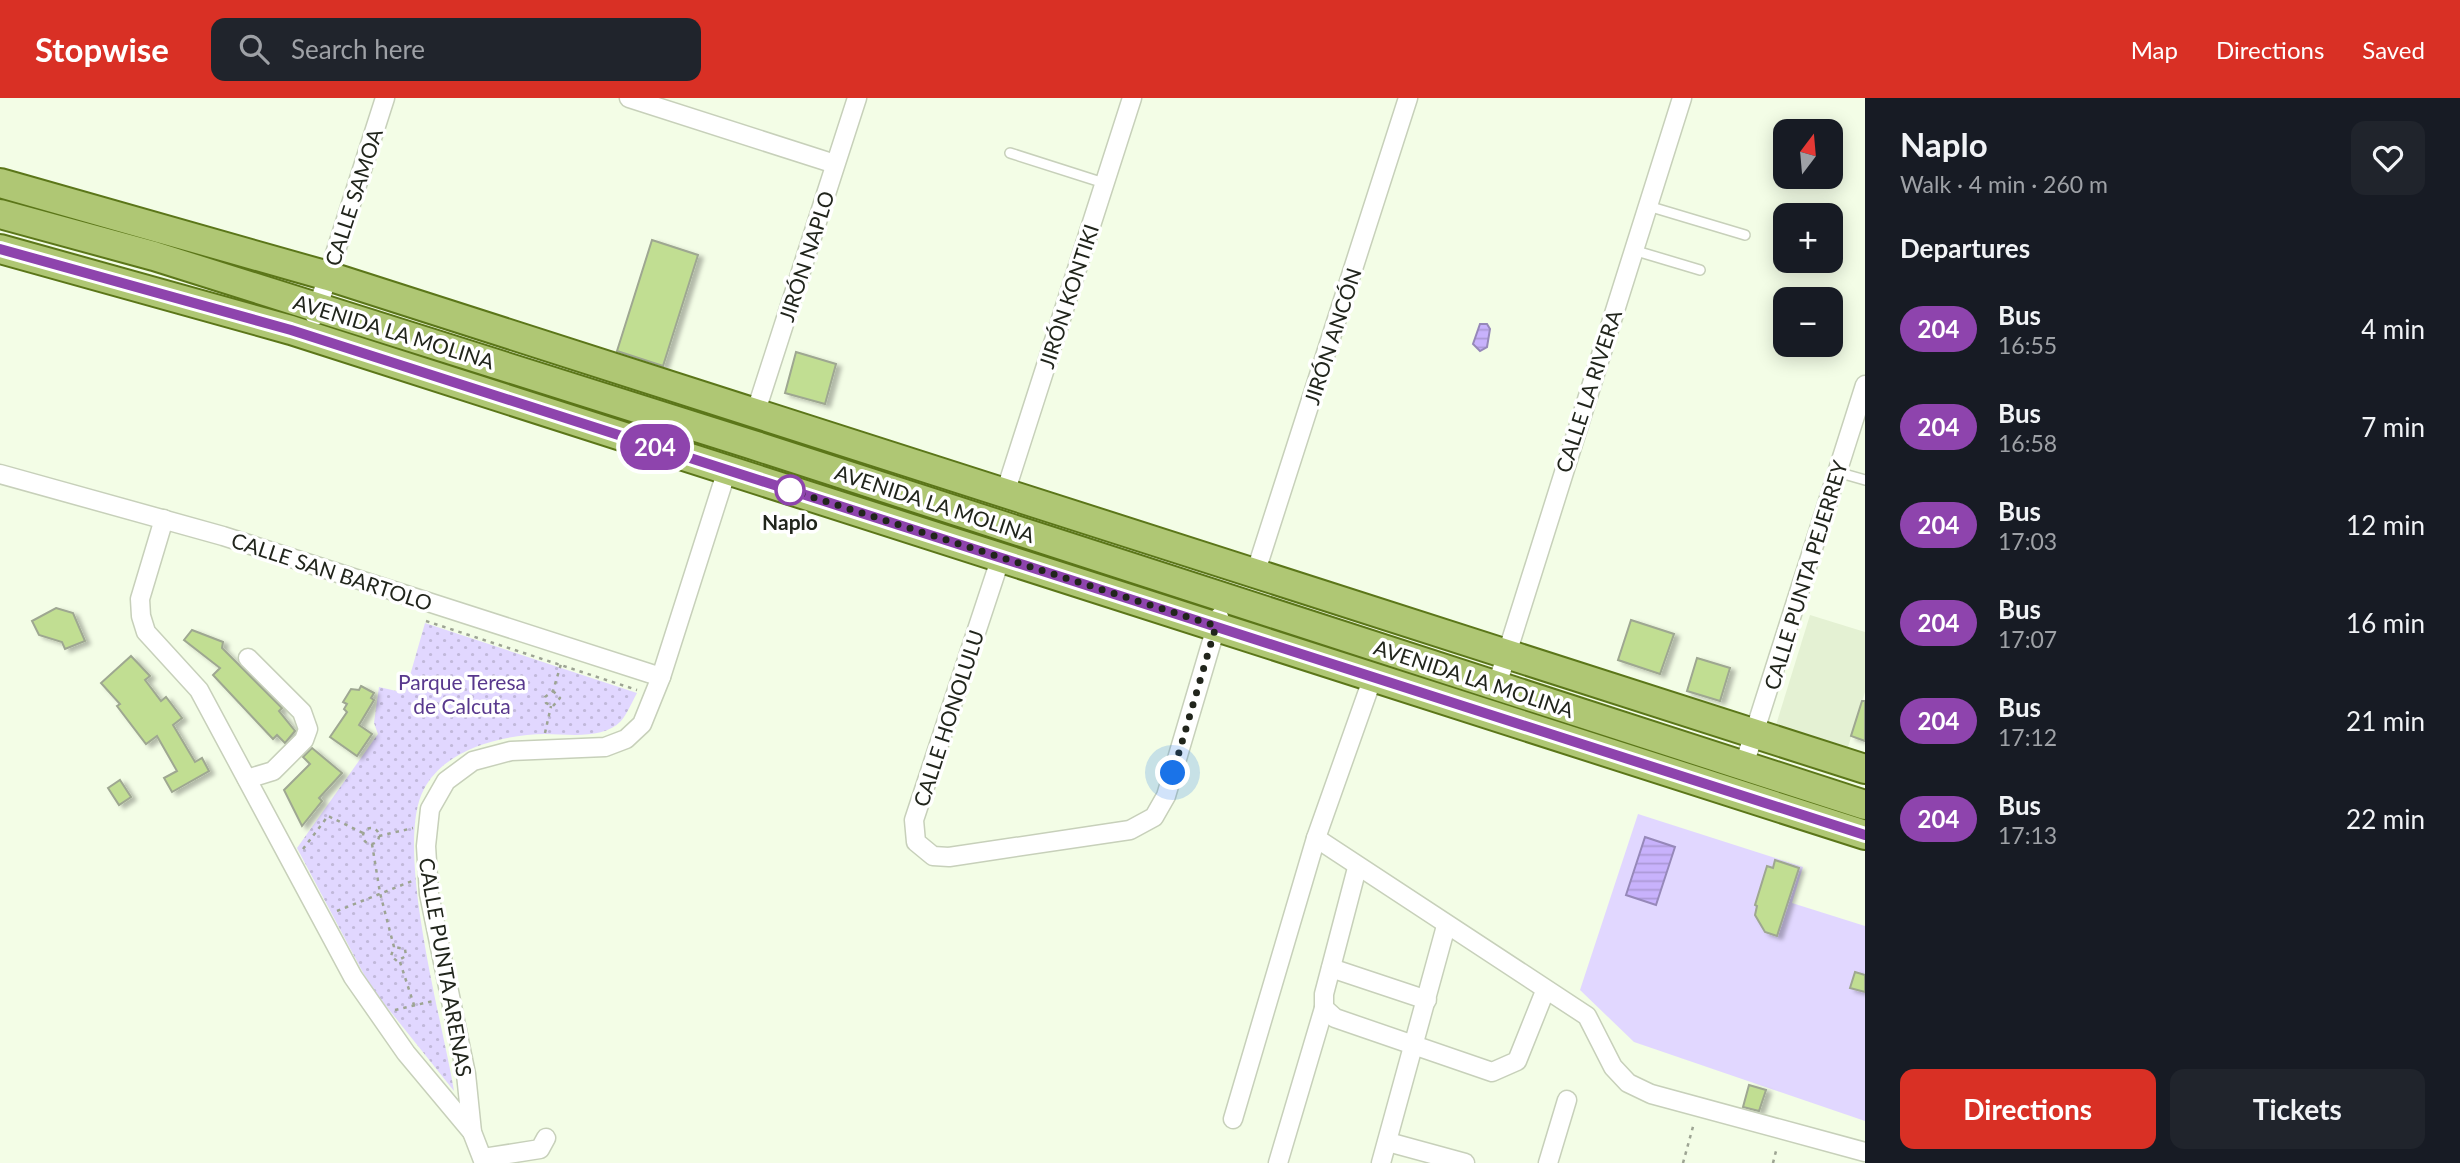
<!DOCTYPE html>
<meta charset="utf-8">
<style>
:root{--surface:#171b24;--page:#20242c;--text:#f1f3f6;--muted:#9ea1a6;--accent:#d93025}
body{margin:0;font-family:Lato,sans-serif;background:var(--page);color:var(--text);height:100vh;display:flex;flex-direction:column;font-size:26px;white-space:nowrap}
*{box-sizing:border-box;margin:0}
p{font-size:23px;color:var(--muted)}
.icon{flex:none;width:38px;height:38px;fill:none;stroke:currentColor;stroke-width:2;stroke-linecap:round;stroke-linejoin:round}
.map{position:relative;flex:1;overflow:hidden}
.details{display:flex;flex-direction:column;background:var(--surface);width:595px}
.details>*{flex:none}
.badge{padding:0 14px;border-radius:23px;font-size:24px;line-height:46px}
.needle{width:46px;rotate:16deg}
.tools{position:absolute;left:1773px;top:21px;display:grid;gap:14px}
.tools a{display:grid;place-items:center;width:70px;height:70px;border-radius:14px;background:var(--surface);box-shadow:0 4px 18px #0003;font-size:35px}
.you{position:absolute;width:35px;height:35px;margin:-18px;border:5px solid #fff;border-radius:50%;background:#1a73e8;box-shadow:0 0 0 10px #1a73e833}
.map>.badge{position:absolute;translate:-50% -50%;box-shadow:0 0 0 4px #fff}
h2{padding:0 35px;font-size:26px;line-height:63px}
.round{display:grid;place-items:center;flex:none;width:74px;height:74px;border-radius:14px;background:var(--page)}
.head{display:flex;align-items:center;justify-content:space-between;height:119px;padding:0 35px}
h1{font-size:33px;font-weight:700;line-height:52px}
.button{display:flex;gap:14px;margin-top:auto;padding:14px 35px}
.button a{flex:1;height:80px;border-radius:14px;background:var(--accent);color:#fff;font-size:28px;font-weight:700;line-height:80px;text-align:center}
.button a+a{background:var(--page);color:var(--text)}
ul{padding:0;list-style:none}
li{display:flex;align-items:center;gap:21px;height:98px;padding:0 35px}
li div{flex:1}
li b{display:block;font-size:26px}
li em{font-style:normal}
li .badge{min-width:77px;font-weight:700;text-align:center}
header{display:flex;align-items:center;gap:42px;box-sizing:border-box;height:98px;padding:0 35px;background:var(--accent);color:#fff}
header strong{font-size:33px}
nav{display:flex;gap:38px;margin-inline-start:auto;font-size:24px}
.search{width:490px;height:63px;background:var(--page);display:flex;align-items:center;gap:18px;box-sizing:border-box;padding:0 24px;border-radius:14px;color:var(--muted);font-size:26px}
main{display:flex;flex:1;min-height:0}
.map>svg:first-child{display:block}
.built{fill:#e4f1d3}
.park{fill:url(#park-dots)}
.pitch{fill:#e1d7ff}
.water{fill:url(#water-rules);stroke:#9688b9;stroke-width:2}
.building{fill:#c1de92;stroke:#9ea791;stroke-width:2;filter:url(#shadow)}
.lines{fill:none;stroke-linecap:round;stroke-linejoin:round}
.service-casing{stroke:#c7d0ba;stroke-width:12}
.minor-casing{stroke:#c7d0ba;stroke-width:21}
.primary-casing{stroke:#5b7619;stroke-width:32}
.path{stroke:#9da493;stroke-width:2.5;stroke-dasharray:3.5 5;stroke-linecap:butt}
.service{stroke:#fff;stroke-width:9}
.minor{stroke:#fff;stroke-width:18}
.primary{stroke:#afc774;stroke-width:28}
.line-casing{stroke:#fff;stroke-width:16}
.line{stroke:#8e44ad;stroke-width:10}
.walk{stroke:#21251c;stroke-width:7;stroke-dasharray:0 12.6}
.stop-dot{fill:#fff;stroke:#8e44ad;stroke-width:3.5}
.labels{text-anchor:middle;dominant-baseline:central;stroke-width:7;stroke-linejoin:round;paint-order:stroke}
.street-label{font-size:21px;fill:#21251c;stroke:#fff}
.stop-label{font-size:21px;font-weight:bold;fill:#21251c;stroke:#fff}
.park-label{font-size:21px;fill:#58388d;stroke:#fff}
</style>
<header>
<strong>Stopwise</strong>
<div class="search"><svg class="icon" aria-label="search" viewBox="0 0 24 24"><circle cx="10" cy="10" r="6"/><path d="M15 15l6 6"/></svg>Search here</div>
<nav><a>Map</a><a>Directions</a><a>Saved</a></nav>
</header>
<main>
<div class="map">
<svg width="1865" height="1065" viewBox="0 0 1865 1065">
<defs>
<pattern id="park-dots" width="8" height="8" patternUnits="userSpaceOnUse" patternTransform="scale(1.75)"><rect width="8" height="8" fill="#e1d7ff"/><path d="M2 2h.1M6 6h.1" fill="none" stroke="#c1b8da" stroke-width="1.8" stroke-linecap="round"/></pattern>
<pattern id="water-rules" width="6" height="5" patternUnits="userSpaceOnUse" patternTransform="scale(1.75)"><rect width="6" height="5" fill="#c8b2fc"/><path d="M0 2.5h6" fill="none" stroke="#ac99d7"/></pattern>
<filter id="shadow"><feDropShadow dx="5" dy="3" stdDeviation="2" flood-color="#0004"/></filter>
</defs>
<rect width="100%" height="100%" fill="#f3fde6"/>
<path class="built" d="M1810,517L1865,534V594L1848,649L1776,627Z"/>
<path class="park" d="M425,525L637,595C632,604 627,616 621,623C603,642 568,636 545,636C502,637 446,650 424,691C393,748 443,925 454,993L370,888L297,750L378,636L374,625L379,589L405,595Z"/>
<path class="pitch" d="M1638,716L1803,769L1792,805L1865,828V1023L1634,944L1580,892Z"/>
<g class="water">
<path d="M1480,226H1487L1490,231L1487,249L1480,253L1473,246Z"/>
<path d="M1645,739L1675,749L1656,807L1626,797Z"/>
</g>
<g class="building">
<path d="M652,142L698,157L663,268L617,253Z"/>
<path d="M796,254L836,266L825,306L785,295Z"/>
<path d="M56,510L73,515L85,543L65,551L62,544L39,537L32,523Z"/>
<path d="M1631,522L1674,536L1660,576L1618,562Z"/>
<path d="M192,532L223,544L222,550L282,610L279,613L295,633L285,645L277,637L273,641L213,577L220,570L184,542Z"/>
<path d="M131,558L150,578L145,582L161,603L166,599L182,620L173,627L195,664L202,660L209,673L172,694L164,680L177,673L157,638L146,646L117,608L120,606L101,585Z"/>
<path d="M1697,560L1730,570L1720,603L1687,593Z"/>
<path d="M361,588L374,595L371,600L374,602L359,627L372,636L357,658L330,639L347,614L344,611L347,606L343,604L351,591L359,592Z"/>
<path d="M1862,603H1865V643L1851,638Z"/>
<path d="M312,650L342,675L319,700L322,703L302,728L284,692L310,666L303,659Z"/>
<path d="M120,682L131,699L119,707L108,690Z"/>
<path d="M1775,762L1799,770L1777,838L1765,834L1755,817L1757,808L1755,807L1767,768L1773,770Z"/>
<path d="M1855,874L1865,877V894L1850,890Z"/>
<path d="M1749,987L1766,992L1759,1013L1743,1009Z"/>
</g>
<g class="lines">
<defs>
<g id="service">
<path d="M1010,55L1104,85"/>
<path d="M1648,108L1745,137"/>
<path d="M1633,152L1700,172"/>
<path d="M1837,374L1865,382"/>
</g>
<g id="minor">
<path d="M629,0L835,66"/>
<path d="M315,218L385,0"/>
<path d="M755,316L857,0"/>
<path d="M0,376L223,438L661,579"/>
<path d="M1005,395L1132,0"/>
<path d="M164,421L140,501L141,518L146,534L199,592L353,879L406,955L472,1034"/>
<path d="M1001,459L914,722L916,744L933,758L949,759L1130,732L1154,719L1166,698L1219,519"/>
<path d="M1255,476L1408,0"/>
<path d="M1497,587L1682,0"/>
<path d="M1744,667L1865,287"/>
<path d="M247,681L273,673L304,642L308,631L302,614L248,560"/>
<path d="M1316,740L1587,918L1613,969L1628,985L1651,996L1865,1054"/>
<path d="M1357,770L1324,896V910L1335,920L1492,974L1517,963L1545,893"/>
<path d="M1331,870L1427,902"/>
<path d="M1233,1021L1316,740L1373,579"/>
<path d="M1388,1044L1465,1065"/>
<path d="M483,1060L540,1051L546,1040"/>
<path d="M484,1065L472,1034L466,976L429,796L426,748L430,711L446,683L473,663L511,653L605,649L626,641L642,626L661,579L727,372"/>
<path d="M1278,1065L1324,910"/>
<path d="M1381,1065L1446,828"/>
<path d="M1548,1065L1567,1002"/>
</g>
<g id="primary">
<path d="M0,85L328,178L1865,671"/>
<path d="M0,116L154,158L750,346L1865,707"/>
<path d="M0,151L291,232L1865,737"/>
</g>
</defs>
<use href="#service" class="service-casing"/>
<use href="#minor" class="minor-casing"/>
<use href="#primary" class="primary-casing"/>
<g class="path">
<path d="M426,523L637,592"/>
<path d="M553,593L560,600L553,608L546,605L545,599L553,593L561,566"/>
<path d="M545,635L551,608"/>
<circle cx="371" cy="738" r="8"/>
<path d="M379,738L413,730"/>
<path d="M372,746L380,795L394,849L391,858L397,863L406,858L405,851L394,849"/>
<path d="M303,751L328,718L363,735"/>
<path d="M337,813L412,783"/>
<path d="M400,864L414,907"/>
<path d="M395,912L433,903"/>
<path d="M1683,1065L1694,1025"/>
<path d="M1773,1065L1777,1049"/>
</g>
<use href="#service" class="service"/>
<use href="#minor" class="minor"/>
<use href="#primary" class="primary"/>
</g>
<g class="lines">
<defs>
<path id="line" d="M0,151L291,232L1865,737"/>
</defs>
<use href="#line" class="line-casing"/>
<use href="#line" class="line"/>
<path class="walk" d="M790,392L1216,528L1173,675"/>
</g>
<circle class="stop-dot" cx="790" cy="392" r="14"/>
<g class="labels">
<g class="street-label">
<text transform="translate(353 99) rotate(-72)">CALLE SAMOA</text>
<text transform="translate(806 158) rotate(-72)">JIRÓN NAPLO</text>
<text transform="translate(1068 198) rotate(-72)">JIRÓN KONTIKI</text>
<text transform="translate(394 233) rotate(17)">AVENIDA LA MOLINA</text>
<text transform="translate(1332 238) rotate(-72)">JIRÓN ANCÓN</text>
<text transform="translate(1588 293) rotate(-72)">CALLE LA RIVERA</text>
<text transform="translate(935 405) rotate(18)">AVENIDA LA MOLINA</text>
<text transform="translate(332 473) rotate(18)">CALLE SAN BARTOLO</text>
<text transform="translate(1805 477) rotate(-73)">CALLE PUNTA PEJERREY</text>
<text transform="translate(1474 580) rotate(18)">AVENIDA LA MOLINA</text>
<text transform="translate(948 620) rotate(-72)">CALLE HONOLULU</text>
<text transform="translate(446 869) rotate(80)">CALLE PUNTA ARENAS</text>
</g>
<g class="stop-label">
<text x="790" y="423">Naplo</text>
</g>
<g class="park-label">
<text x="462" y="583">Parque Teresa<tspan x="462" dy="24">de Calcuta</tspan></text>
</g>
</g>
</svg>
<div class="tools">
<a><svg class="needle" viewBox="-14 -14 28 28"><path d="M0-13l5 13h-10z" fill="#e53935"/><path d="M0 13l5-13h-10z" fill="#9ea1a6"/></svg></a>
<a>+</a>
<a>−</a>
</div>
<div class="you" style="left:1173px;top:675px"></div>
<b class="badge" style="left:655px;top:349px;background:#8e44ad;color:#fff">204</b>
</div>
<section class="details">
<div class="head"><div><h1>Naplo</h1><p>Walk · 4 min · 260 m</p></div><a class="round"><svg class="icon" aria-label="heart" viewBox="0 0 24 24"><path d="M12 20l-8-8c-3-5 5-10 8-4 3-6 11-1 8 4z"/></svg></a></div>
<h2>Departures</h2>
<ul>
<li><span class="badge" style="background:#8e44ad;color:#fff">204</span><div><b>Bus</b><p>16:55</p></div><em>4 min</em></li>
<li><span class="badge" style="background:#8e44ad;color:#fff">204</span><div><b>Bus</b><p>16:58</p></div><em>7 min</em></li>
<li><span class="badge" style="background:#8e44ad;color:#fff">204</span><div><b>Bus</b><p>17:03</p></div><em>12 min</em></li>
<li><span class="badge" style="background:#8e44ad;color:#fff">204</span><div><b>Bus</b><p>17:07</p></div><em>16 min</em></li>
<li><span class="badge" style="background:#8e44ad;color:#fff">204</span><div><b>Bus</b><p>17:12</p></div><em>21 min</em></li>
<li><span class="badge" style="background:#8e44ad;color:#fff">204</span><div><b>Bus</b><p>17:13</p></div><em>22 min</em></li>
</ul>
<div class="button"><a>Directions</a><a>Tickets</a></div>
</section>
</main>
